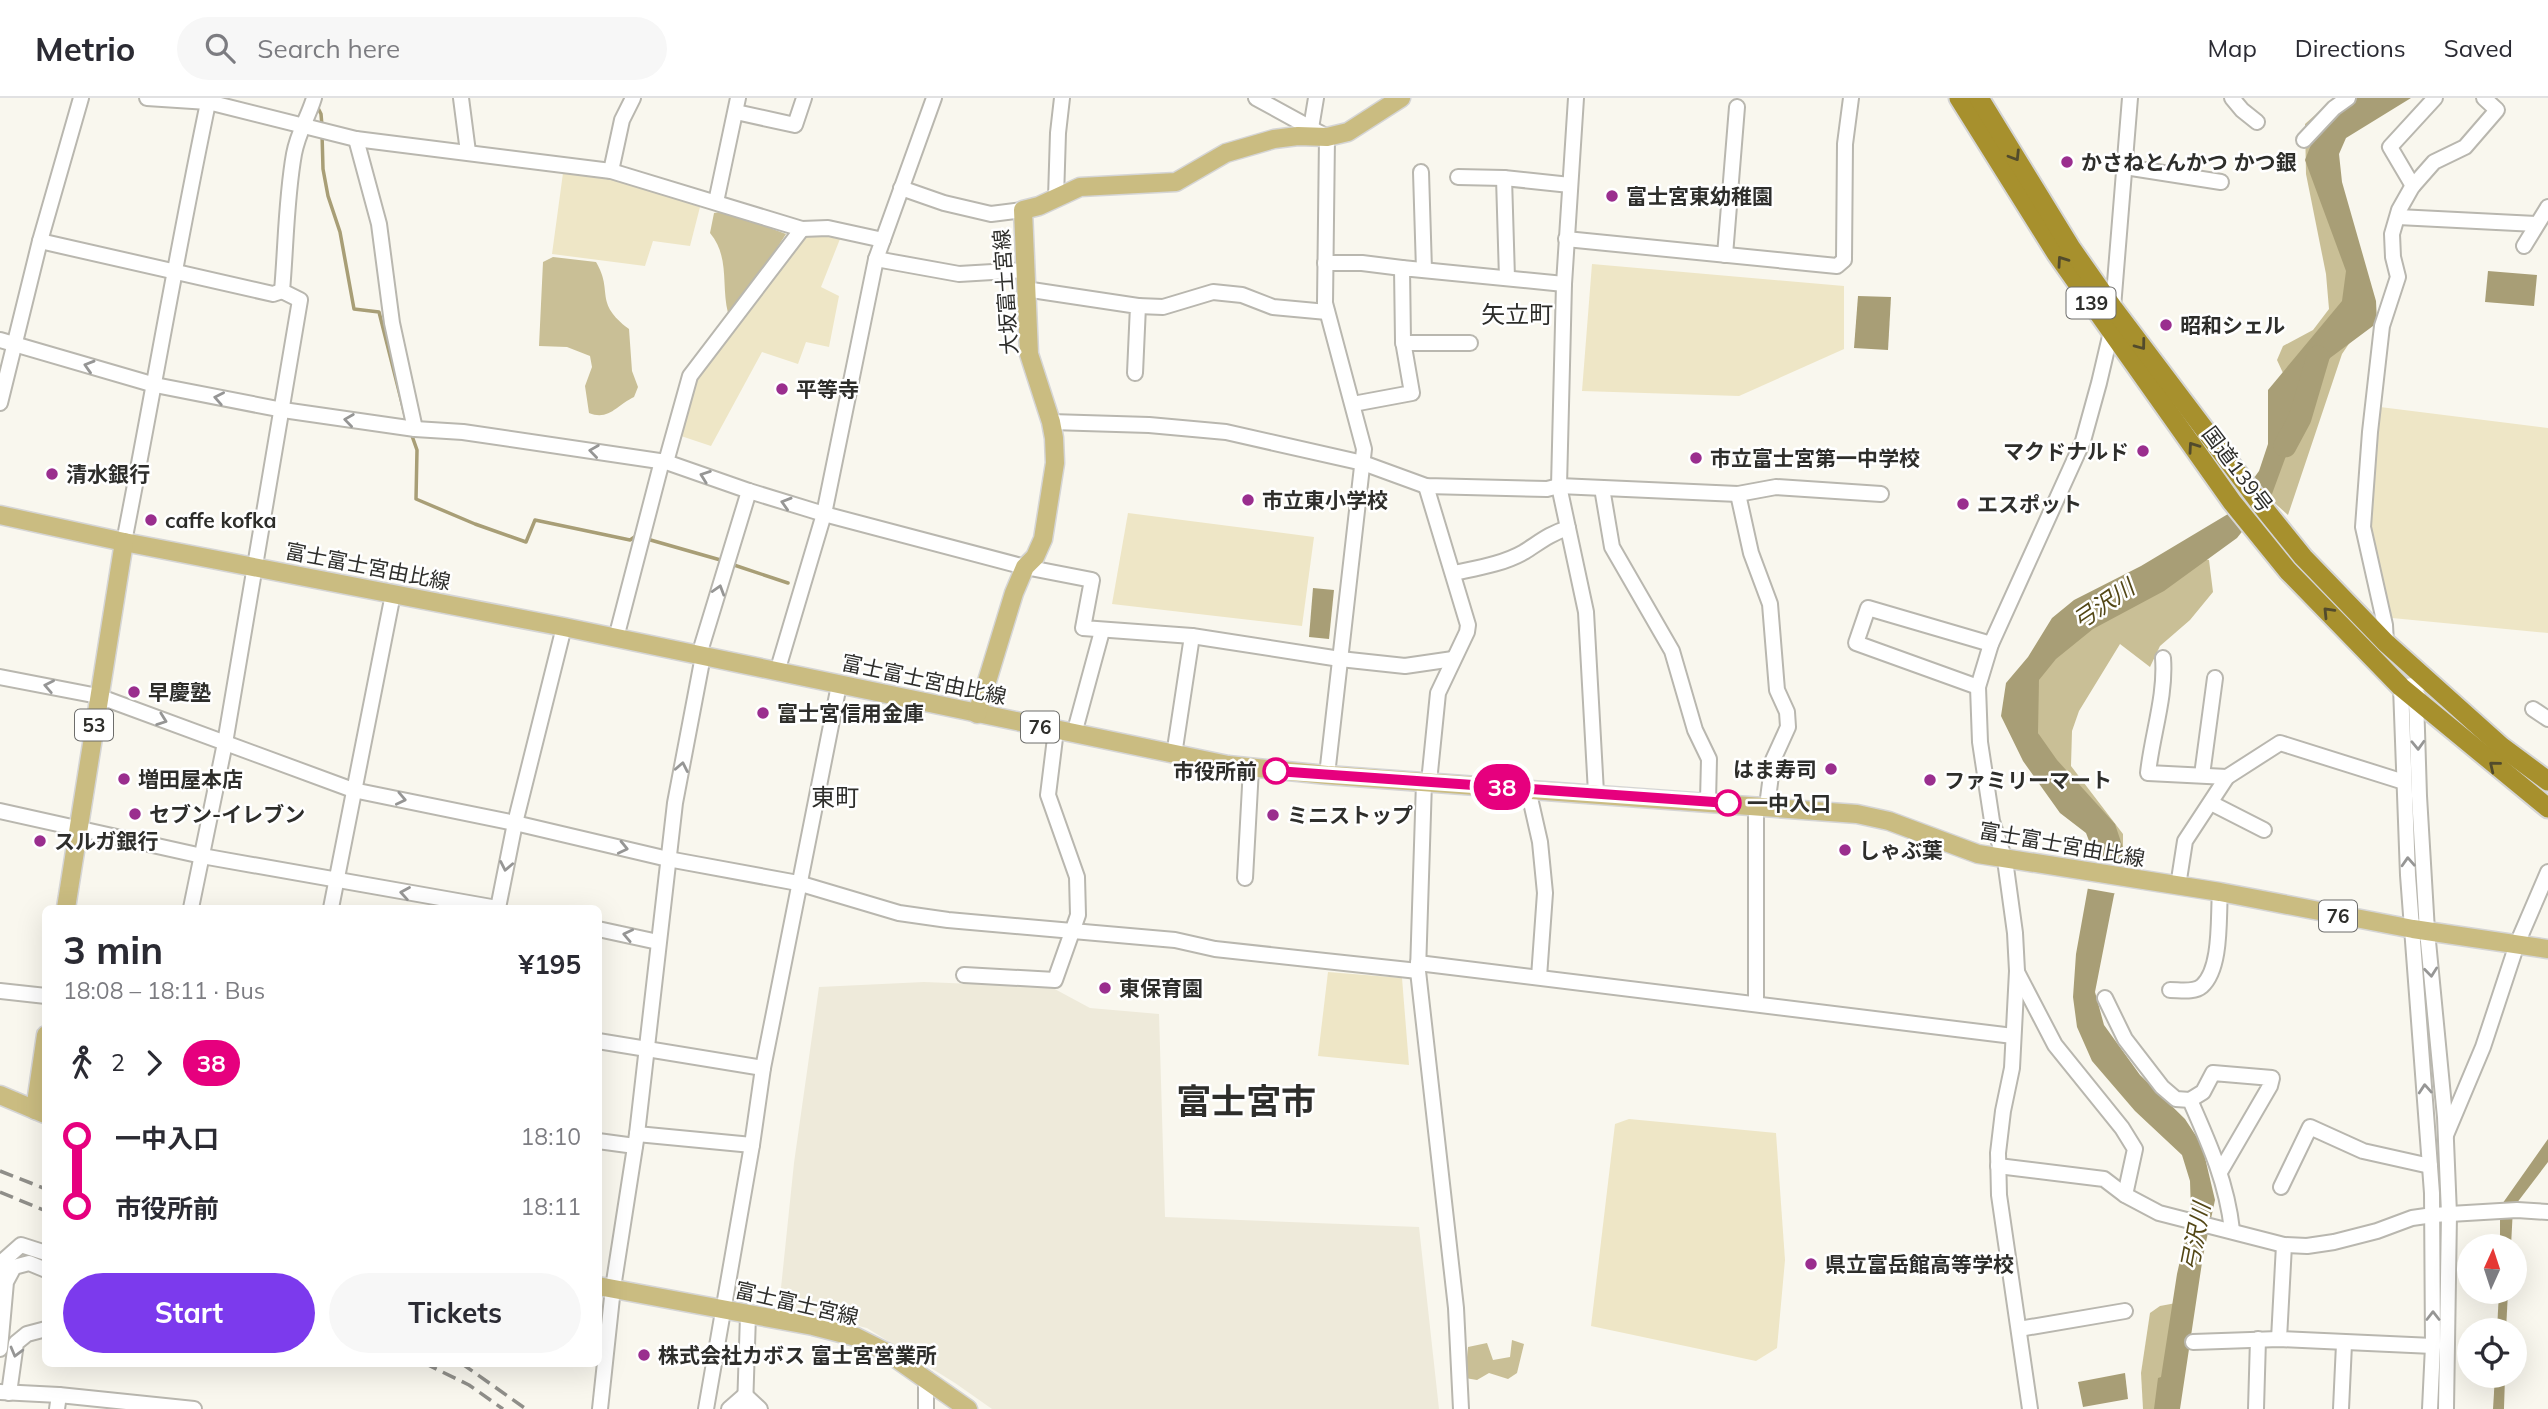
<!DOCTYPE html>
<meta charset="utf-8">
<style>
:root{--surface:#fff;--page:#f7f7f7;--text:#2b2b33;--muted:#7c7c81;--line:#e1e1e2;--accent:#7c3aed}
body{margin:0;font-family:Mulish,"Noto Sans JP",sans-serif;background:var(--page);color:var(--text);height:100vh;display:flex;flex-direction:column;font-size:26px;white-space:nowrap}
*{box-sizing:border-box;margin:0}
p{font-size:23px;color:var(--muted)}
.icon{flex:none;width:38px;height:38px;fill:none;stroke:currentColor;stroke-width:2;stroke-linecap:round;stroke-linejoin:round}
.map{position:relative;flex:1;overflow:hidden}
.sheet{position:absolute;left:42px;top:807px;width:560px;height:462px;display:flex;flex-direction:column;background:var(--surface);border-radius:10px;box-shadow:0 7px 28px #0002}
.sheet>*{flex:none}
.badge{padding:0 14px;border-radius:23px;font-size:24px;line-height:46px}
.needle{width:46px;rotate:3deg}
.controls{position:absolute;left:2457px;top:1136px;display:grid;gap:14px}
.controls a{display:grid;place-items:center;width:70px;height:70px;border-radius:50%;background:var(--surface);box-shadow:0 7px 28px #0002;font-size:35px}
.map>.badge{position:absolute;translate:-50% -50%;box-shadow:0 0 0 4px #fff}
.legs{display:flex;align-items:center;gap:10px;height:77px;padding:0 21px;font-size:23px}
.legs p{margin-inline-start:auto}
.summary{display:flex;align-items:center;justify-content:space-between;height:119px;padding:0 21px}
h1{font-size:38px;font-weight:700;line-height:52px}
.cta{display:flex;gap:14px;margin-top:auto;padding:14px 21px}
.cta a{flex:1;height:80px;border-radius:42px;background:var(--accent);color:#fff;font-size:28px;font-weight:700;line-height:80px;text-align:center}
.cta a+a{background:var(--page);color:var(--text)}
ul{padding:0 21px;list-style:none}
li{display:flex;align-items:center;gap:24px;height:70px;font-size:26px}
li i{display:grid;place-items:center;width:10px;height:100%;margin:0 9px;background:currentColor}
li i::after{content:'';width:18px;height:18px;margin:-9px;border:5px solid;border-radius:50%;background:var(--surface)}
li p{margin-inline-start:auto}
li:first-child i{background:linear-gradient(#0000 50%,currentColor 0)}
li:last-child i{background:linear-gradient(currentColor 50%,#0000 0)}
header{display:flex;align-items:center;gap:42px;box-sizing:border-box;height:98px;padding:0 35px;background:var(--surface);border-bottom:2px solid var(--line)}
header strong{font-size:33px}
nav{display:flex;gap:38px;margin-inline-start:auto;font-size:24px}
.search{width:490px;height:63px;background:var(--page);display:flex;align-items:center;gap:18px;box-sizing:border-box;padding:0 24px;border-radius:38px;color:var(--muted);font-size:26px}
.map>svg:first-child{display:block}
.built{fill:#eeeada}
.green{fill:#eee6c6}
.forest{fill:#c9bf96}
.water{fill:#a89e76}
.pier{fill:#f9f7ee}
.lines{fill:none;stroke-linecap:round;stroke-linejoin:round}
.stream{stroke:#a89e76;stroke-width:3.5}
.river{stroke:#a89e76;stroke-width:23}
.minor-casing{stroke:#b9b7af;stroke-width:18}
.major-casing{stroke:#d5d5d5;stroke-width:21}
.highway-casing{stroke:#d5d5d5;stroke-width:23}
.minor{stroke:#fff;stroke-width:14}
.major{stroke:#cabc81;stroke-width:18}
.highway{stroke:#a7902d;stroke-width:19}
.rail{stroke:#8f8e89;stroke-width:3.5;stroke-dasharray:14 7;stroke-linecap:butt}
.oneway{stroke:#524b2c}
.oneway2{stroke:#969695}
.line-1-casing{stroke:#fff;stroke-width:16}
.line-1{stroke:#e6007e;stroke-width:10}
.poi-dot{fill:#9a2e8e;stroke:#fff;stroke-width:2.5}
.stop-1-dot{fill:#fff;stroke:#e6007e;stroke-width:3.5}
.labels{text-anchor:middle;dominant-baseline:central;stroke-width:5;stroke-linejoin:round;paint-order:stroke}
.shield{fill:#fff;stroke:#6d6d6b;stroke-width:2}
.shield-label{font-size:19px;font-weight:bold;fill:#2e2e2b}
.poi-label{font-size:21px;font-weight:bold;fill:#2e2e2b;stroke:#fff;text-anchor:start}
.street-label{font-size:21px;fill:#2e2e2b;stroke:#fff}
.stop-label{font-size:21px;font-weight:bold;fill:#2e2e2b;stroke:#fff;text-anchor:end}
.water-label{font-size:23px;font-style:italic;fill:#534716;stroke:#fff}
.quarter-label{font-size:24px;fill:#2e2e2b;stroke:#fff}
.town-label{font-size:35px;font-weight:bold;fill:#2e2e2b;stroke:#fff}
</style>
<header>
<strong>Metrio</strong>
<div class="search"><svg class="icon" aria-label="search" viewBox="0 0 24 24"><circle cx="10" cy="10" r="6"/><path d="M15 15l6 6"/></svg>Search here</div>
<nav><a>Map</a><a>Directions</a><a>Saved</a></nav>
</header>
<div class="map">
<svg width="2548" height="1311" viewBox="0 0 2548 1311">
<rect width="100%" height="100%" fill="#f9f7ee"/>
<path class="built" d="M924,884L1051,889L1090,910L1159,916L1165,1119L1419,1129L1439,1311H992L955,1285L867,1230L779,1209L794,1065L819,889Z"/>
<g class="green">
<path d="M563,75L617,80L700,109L690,148L653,143L645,168L552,156Z"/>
<path d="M803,135L840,141L821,189L839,198L829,249L806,244L798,266L762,254L711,348L681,338L695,282Z"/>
<path d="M1592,166L1844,188V251L1739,298L1582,293Z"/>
<path d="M2380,309L2548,330V535L2392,520L2365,409Z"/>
<path d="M1128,415L1314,439L1302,528L1112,506Z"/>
<path d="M1328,874L1402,880L1409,967L1318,958Z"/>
<path d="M1629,1021L1776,1035L1785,1162L1777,1250L1756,1263L1591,1228L1615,1026Z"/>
</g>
<g class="forest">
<path d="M2334,0H2402L2341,33L2332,77L2369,216L2342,256L2288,417L2259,391L2288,286L2277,262L2283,248L2313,232L2329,211L2326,176L2306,76L2305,26Z"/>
<path d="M725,113L786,136L750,192L728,215C721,187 730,159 710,135L714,115Z"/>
<path d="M553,159L596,164C614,194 593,204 629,231L632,273L638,289L634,299C617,307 609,323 589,315L585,288L592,269L590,258L567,249L539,248L543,164Z"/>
<path d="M2187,459L2209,462L2213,494L2190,522L2160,548L2150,569L2120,546L2079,613L2072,633L2071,668L2123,736V756L2046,653L2032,622L2040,576L2076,541Z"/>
<path d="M2176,1205L2165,1311H2143L2141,1275L2150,1215L2160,1208Z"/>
<path d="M1512,1242L1524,1246L1517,1275L1508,1281L1489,1275L1477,1282L1465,1280L1468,1249L1487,1245L1493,1262L1510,1259Z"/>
</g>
<g class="water">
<path d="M2356,0H2411L2346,40L2339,56L2342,84L2376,203L2377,225L2330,260L2310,288L2300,320L2272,396L2237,440L2164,493L2093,531L2056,561L2039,582L2038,635L2057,662L2115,726L2123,750L2126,767L2114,797L2095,894L2104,927L2140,977L2185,1021L2202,1047L2215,1102L2203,1158L2180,1311H2154L2158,1280L2161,1279L2177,1176L2191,1114L2190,1083L2182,1057L2135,1013L2092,963L2077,929L2073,899L2076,856L2094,756L2086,735L2060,715L2023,663L2001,618L2006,585L2028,559L2052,520L2074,502L2141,468L2228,416L2259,373L2268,346V292L2342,203L2346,173L2305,62L2320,24Z"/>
<path d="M2488,173L2537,177L2534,208L2485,204Z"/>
<path d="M1858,198L1891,199L1888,252L1854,250Z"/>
<path d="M1313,490L1334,492L1329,541L1309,539Z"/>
<path d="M2548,1041V1064L2513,1110L2511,1148H2500V1109Z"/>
<path d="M2499,1194H2508L2506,1232H2497Z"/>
<path d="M2125,1275L2128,1301L2083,1309L2078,1284Z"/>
<path d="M2495,1278H2505L2504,1311H2493Z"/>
</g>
<path class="pier" d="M2090,758L2129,765L2118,796L2084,790Z"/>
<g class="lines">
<g class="stream">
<path d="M317,8L321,16L322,28"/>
<path d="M322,35L323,71L328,98L340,134L354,211L379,214L406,321"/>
<path d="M411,335L417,352L416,401L475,426L526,444L535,422L630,442L636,438"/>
<path d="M647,441L724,463"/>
<path d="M731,466L788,485"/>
</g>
<path class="river" d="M2285,348L2300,320L2318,259"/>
<defs>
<g id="minor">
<path d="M147,0L208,4L356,41L611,73L802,131L828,130L883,142"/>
<path d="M461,0L468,54"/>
<path d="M1256,0L1327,39L1325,205L1364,351L1327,677"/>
<path d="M1576,0L1564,186L1559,388L1586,514L1596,695"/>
<path d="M2232,0L2242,12L2257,24"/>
<path d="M736,14L795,27L804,0"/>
<path d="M1311,30L1316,0"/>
<path d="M356,41L379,126L392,225L415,331"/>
<path d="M2304,42L2334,10L2348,0"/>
<path d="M2125,69L2221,84"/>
<path d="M611,73L622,22L633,0"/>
<path d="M1421,74L1424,172"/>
<path d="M1458,79L1504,80L1570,87"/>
<path d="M1504,80L1507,180"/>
<path d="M2413,88L2390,49L2435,0"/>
<path d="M901,90L944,105L991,116L1023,112"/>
<path d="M1056,100L1058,35L1062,0"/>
<path d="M716,104L738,0"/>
<path d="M2398,119L2536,126"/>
<path d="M1566,141L1837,168L1844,162L1845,46L1851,0"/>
<path d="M40,143L273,196L282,193"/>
<path d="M2524,148L2548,109"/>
<path d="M1725,157L1737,9"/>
<path d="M876,161L959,176L1026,172"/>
<path d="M1325,165H1362L1402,170"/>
<path d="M1025,191L1138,208L1135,275"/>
<path d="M1138,208L1163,209L1213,194L1242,197L1273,209L1327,214"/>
<path d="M0,242L155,287L283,312L415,331L463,334L666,364L749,393L824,416L1025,469L1092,482L1083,530L1192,538L1340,561L1405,568L1453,561"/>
<path d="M1403,245H1470"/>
<path d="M0,305L40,143L81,0"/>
<path d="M1353,306L1412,295L1403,243L1402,170L1564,186"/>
<path d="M1051,324L1149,327L1226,334L1363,365L1426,388L1547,391L1559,388L1738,396L1776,389L1881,396"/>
<path d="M666,364L690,278L802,131"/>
<path d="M1426,388L1468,527L1467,534L1438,595L1429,684"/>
<path d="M1602,390L1612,449L1672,553L1695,632L1709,661L1708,703"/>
<path d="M1738,396L1751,455L1770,506L1777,592L1787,614L1788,629L1773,662L1767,708"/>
<path d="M124,444C153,296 178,147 209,0"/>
<path d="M1454,475C1477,470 1503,466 1524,454C1540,444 1549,436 1568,430"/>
<path d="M616,540L662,363"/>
<path d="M2386,545L2385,527L2363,429L2370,334L2382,228L2398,179L2393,159L2392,136L2399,112L2412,89L2434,64L2465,49L2497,12L2484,0"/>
<path d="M699,557L749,393"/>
<path d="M2163,560C2166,598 2152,637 2148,675L2227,679"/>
<path d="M777,574L824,416L876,161L934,0"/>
<path d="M0,579L98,598L353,692L515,725L668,761L798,785L899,815L948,822L1175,842L1215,851L1418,873"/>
<path d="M1978,589L1856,545L1868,510L1991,546"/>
<path d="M2418,598L2416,600L2419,698L2427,833L2445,1019L2449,1116L2446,1311"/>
<path d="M2533,611L2548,621"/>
<path d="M1074,636L1102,533"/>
<path d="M1174,657L1192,538"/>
<path d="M2202,677L2215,580"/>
<path d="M1424,684L1418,873L1456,1210L1461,1311"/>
<path d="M1528,691L1540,744L1545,795L1539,879"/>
<path d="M2211,705L2264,732"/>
<path d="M1756,707V906"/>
<path d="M0,713L202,758L497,810"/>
<path d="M1245,780L1251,670"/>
<path d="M2178,788L2185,743L2227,679L2280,645L2404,684"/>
<path d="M191,810L225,645L300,202L282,193C286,148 286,101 294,56C298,34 308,20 314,0"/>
<path d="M331,810L393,496"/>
<path d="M498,810L515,725L564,529"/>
<path d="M598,831L658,844"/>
<path d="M1418,865L2013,938"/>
<path d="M2017,874L2055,947L2122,1030L2135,1051L2125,1097"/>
<path d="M964,877L1055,882L1078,817L1077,779L1048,697L1056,632"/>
<path d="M2170,892C2180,892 2194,895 2202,888C2222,870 2218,819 2220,794"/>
<path d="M0,893L46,898"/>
<path d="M2105,900L2125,941L2162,989L2176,1001L2190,1002C2209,1045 2227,1085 2232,1132"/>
<path d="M598,943L763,970"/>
<path d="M2190,1002L2203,994L2213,975L2272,980L2270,988L2220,1074"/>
<path d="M637,1036L752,1047"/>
<path d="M2446,1037L2483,949L2517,846L2548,774"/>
<path d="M598,1043L635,1048"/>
<path d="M1998,1068L2104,1081L2125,1097L2159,1115L2284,1147L2307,1148L2334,1144L2377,1133L2412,1120L2433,1117L2517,1112L2548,1114"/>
<path d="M2281,1089L2310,1029L2363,1053L2430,1068"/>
<path d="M0,1182L4,1162L21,1147L46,1155"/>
<path d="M2019,1231L2125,1213"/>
<path d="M2279,1241L2284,1147"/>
<path d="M2193,1244L2279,1241L2433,1248"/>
<path d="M0,1251L6,1184L14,1169L29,1165L46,1172"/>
<path d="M926,1280V1311"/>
<path d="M0,1294L59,1297L194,1311"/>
<path d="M9,1295L16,1245L27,1236L46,1231"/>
<path d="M745,1297L760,1311"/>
<path d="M57,1311L59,1297"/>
<path d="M600,1311L613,1190L637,1036L675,705L703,558"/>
<path d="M706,1311L752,1047L763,970L839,587"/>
<path d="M729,1311L745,1297"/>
<path d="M745,1311L748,1217"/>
<path d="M2030,1311L1999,1097L1998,1055L2003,1013L2012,970L2017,873L2015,835L2005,762L1992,723L1980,644L1978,589L1991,546L2083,343L2099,285L2111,234L2130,0"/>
<path d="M2256,1311L2258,1241"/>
<path d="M2341,1311L2344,1246"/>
<path d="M2430,1311L2433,1248L2432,1095L2408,777L2401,589L2431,584"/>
</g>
<g id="major">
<path d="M0,417L124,444L564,529L1228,667L1327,677L1857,716L1889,723L1978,756L2220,794L2413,831L2548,851"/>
<path d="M977,616L1014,495L1025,469L1035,459L1043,441L1055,365L1054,340L1051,324L1029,256L1023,112L1039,108L1080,89L1176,84L1226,55L1274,41L1298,38L1327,39L1348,34L1401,0"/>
<path d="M66,810L124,444"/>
<path d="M0,997L45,1016"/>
<path d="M35,1012L46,937"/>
<path d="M598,1188L813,1228L856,1239L888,1255L968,1311"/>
</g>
<g id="highway">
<path d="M1959,0L2056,155L2232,404L2288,473L2401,589L2548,710"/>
<path d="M1979,0L2071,150L2113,210L2266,413L2303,459L2386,545L2502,649L2548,683"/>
</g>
</defs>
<use href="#minor" class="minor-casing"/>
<use href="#major" class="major-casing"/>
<use href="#highway" class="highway-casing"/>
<use href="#minor" class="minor"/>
<use href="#major" class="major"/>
<use href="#highway" class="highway"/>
<g class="rail">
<path d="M0,1073L46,1091"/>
<path d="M0,1094L46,1113"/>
<path d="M424,1265L469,1287L503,1311"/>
<path d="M461,1265L526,1311"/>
</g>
</g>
<defs><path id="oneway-chevron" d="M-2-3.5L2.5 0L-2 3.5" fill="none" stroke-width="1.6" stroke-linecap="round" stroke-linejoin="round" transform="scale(1.75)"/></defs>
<g class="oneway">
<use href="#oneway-chevron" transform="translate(2015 58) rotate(58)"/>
<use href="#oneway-chevron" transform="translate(2062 163) rotate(-125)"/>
<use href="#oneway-chevron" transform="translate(2141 247) rotate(53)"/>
<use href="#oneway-chevron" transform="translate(2193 349) rotate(-125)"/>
<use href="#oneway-chevron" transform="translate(2328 514) rotate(-134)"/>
<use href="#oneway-chevron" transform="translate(2494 668) rotate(-141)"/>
</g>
<g class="oneway2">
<use href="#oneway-chevron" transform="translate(89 268) rotate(-163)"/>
<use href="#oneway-chevron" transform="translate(219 300) rotate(-169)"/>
<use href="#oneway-chevron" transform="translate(349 322) rotate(-172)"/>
<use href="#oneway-chevron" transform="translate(594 353) rotate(-172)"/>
<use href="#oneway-chevron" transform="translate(705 378) rotate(-160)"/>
<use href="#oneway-chevron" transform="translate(786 405) rotate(-163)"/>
<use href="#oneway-chevron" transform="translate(719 492) rotate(-73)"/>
<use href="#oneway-chevron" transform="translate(49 588) rotate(-169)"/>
<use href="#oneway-chevron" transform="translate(162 622) rotate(20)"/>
<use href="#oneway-chevron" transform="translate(2418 647) rotate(88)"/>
<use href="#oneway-chevron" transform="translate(682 669) rotate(-79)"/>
<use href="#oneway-chevron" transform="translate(401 701) rotate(12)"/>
<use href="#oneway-chevron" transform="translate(623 750) rotate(13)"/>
<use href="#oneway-chevron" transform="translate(2408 764) rotate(-93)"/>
<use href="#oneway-chevron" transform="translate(506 768) rotate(101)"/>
<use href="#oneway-chevron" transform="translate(405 795) rotate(-170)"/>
<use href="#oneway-chevron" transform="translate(628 837) rotate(-168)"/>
<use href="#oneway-chevron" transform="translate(2431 874) rotate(84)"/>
<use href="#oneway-chevron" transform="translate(2425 991) rotate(-94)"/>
<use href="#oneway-chevron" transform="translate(2433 1218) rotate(-90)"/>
<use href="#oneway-chevron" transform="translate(16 1254) rotate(105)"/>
</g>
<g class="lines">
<defs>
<path id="line-1" d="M1276,673L1728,705"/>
</defs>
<use href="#line-1" class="line-1-casing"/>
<use href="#line-1" class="line-1"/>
</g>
<g class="poi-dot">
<circle cx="2067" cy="64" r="7"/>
<circle cx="1612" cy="98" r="7"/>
<circle cx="2166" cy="227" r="7"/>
<circle cx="782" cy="291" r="7"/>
<circle cx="2143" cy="353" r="7"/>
<circle cx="1696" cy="360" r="7"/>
<circle cx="52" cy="376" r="7"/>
<circle cx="1248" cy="402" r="7"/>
<circle cx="1963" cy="406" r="7"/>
<circle cx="151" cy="422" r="7"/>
<circle cx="134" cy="594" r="7"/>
<circle cx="763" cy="615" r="7"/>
<circle cx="1831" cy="671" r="7"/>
<circle cx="124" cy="681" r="7"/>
<circle cx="1930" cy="682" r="7"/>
<circle cx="135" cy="716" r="7"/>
<circle cx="1273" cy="717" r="7"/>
<circle cx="40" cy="743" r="7"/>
<circle cx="1845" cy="752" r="7"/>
<circle cx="1105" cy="890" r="7"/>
<circle cx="1811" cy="1166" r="7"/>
<circle cx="644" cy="1257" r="7"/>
</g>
<g class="stop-1-dot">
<circle cx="1276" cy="673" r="12"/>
<circle cx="1728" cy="705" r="12"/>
</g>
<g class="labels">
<g class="shield">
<rect x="2066.5" y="189.5" width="49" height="31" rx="5"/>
<rect x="75" y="611.5" width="38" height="31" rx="5"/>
<rect x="1021" y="613.5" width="38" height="31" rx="5"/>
<rect x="2319" y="802.5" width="38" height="31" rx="5"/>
</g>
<g class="shield-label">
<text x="2091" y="205">139</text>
<text x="94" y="627">53</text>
<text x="1040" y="629">76</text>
<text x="2338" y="818">76</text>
</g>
<g class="poi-label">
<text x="2081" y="64">かさねとんかつ かつ銀</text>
<text x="1626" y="98">富士宮東幼稚園</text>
<text x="2180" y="227">昭和シェル</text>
<text x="796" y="291">平等寺</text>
<text x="2129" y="353" text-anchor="end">マクドナルド</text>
<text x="1710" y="360">市立富士宮第一中学校</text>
<text x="66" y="376">清水銀行</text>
<text x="1262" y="402">市立東小学校</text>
<text x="1977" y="406">エスポット</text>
<text x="165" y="422">caffe kofka</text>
<text x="148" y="594">早慶塾</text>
<text x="777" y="615">富士宮信用金庫</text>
<text x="1817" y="671" text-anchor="end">はま寿司</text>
<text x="138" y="681">増田屋本店</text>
<text x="1944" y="682">ファミリーマート</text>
<text x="149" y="716">セブン-イレブン</text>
<text x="1287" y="717">ミニストップ</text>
<text x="54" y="743">スルガ銀行</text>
<text x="1859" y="752">しゃぶ葉</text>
<text x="1119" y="890">東保育園</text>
<text x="1825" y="1166">県立富岳館高等学校</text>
<text x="658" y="1257">株式会社カボス 富士宮営業所</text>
</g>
<g class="street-label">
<text transform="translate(1005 194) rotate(-94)">大坂富士宮線</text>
<text transform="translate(2238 371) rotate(53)">国道139号</text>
<text transform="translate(368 468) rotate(11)">富士富士宮由比線</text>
<text transform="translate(924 581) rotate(12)">富士富士宮由比線</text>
<text transform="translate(2062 746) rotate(10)">富士富士宮由比線</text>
<text transform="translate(797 1205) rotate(13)">富士富士宮線</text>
</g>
<g class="stop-label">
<text x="1257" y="673">市役所前</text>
<text x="1747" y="705" text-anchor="start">一中入口</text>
</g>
<g class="water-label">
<text transform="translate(2103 506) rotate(-34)">弓沢川</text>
<text transform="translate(2195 1139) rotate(-79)">弓沢川</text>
</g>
<g class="quarter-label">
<text x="1517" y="216">矢立町</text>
<text x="835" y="699">東町</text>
</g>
<g class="town-label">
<text x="1246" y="1003">富士宮市</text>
</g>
</g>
</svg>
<div class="controls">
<a><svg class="needle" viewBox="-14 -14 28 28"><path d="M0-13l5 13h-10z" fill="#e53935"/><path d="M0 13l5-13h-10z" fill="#7c7c81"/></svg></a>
<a><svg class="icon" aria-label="locate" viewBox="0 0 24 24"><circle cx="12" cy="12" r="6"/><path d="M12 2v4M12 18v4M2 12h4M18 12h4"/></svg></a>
</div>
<b class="badge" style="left:1502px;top:689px;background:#e6007e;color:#fff">38</b>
<section class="sheet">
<div class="summary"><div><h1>3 min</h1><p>18:08 – 18:11 · Bus</p></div><b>¥195</b></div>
<div class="legs"><svg class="icon" aria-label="walk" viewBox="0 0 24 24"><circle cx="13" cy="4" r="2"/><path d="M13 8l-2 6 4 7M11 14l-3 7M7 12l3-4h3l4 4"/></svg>2<svg class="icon" aria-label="forward" viewBox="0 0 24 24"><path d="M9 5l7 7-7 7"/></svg><b class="badge" style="background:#e6007e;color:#fff">38</b></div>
<ul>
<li><i style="color:#e6007e"></i><b>一中入口</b><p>18:10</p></li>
<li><i style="color:#e6007e"></i><b>市役所前</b><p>18:11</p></li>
</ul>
<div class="cta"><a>Start</a><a>Tickets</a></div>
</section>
</div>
